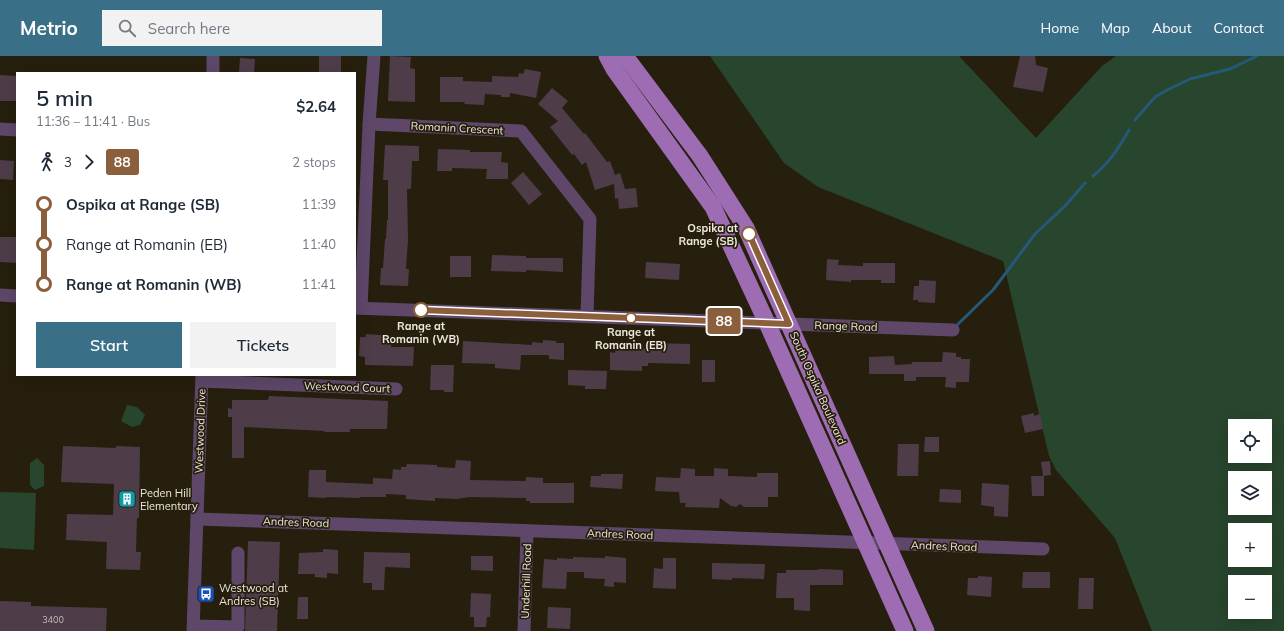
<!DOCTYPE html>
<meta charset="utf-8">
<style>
:root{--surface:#fff;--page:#f2f2f3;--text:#1f2937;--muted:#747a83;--accent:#3a7087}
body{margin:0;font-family:Mulish,sans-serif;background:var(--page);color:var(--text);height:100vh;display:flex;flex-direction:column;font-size:15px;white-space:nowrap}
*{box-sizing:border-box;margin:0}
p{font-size:13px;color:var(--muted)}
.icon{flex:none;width:22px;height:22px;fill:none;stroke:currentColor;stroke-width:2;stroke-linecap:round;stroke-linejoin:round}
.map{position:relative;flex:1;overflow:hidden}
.drawer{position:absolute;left:16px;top:16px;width:340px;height:304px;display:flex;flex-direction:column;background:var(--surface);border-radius:0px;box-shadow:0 4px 16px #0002}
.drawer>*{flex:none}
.badge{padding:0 8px;border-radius:3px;font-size:14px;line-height:26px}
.tools{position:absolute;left:1228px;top:363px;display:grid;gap:8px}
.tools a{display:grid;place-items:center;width:44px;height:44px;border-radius:0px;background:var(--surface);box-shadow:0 4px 16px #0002;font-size:20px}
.map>.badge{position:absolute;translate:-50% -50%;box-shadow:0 0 0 2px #fff}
.legs{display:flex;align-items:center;gap:6px;height:44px;padding:0 20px;font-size:13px}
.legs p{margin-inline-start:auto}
.head{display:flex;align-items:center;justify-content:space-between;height:68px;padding:0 20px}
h1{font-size:22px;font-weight:600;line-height:30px}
.button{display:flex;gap:8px;margin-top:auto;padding:8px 20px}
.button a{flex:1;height:46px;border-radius:0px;background:var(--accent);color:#fff;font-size:16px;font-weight:600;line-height:46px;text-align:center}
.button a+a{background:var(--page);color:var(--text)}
ul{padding:0 20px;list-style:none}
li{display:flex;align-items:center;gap:14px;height:40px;font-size:15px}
li i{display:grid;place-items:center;width:6px;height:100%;margin:0 5px;background:currentColor}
li i::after{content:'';width:10px;height:10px;margin:-5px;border:3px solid;border-radius:50%;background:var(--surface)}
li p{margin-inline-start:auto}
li:first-child i{background:linear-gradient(#0000 50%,currentColor 0)}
li:last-child i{background:linear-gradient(currentColor 50%,#0000 0)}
header{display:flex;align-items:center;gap:24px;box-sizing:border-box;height:56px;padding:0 20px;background:var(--accent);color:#fff}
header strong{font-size:19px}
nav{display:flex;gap:22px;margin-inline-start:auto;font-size:14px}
.search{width:280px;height:36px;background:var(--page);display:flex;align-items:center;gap:10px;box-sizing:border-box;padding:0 14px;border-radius:0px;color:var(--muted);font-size:15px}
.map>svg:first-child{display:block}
.green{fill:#28452d;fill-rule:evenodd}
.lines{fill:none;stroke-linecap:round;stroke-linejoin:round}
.stream{stroke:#255979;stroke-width:3}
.building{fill:#4e3d49}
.minor{stroke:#5e4769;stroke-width:13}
.major{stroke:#9d6cb2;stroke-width:17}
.line-1-casing{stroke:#fff;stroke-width:9}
.line-1{stroke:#8b5e3c;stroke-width:6}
.stop-1-dot{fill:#fff;stroke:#8b5e3c;stroke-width:2}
.labels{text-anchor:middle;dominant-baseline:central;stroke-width:3.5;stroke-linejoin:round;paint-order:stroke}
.number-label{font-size:9px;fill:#c5bdb8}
.street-label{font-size:11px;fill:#ede8dd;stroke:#261f0d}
.stop-label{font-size:11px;font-weight:bold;fill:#ede8dd;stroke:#261f0d}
.poi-label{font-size:11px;fill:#ede8dd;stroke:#261f0d;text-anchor:start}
</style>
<header>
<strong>Metrio</strong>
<div class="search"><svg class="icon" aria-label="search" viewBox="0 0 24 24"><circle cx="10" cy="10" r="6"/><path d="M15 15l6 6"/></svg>Search here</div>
<nav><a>Home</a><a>Map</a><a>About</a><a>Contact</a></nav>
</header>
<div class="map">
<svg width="1284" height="575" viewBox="0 0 1284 575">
<rect width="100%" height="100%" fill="#261f0d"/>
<g class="green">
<path d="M710,0H959L1036,82L1102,10L1116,0H1284V575H1152L1115,482L1056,414L1049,400L1003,205L818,131L784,107ZM1235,370H1265V400H1235ZM1235,422H1265V452H1235ZM1235,474H1265V504H1235ZM1235,526H1265V556H1235Z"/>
<path d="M127,349L137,351L145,359L140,369L132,371L121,365Z"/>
<path d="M37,402L44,409V430L35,434L30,429V407Z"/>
<path d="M0,436L36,437L34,494L0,492Z"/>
</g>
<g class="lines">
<g class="stream">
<path d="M1135,64L1155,41L1167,34L1190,23L1230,13L1257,0"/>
<path d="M1093,120C1110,106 1118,93 1129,74"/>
<path d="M955,271L993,234L1035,178L1065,150L1085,127"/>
</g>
</g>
<g class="building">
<rect x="319" y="0" width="22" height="17"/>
<path d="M390,0L411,1L410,12L415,13V46L388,45Z"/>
<path d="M1020,0H1035L1036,9L1048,12L1043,36L1013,31Z"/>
<path d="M240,2L255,3L254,17H239Z"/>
<path d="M525,13L541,16L536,42L510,37V41H501V39L485,38L484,49L464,48L465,46H440V21H463V25L492,26V20L518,21L519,17L523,18Z"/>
<path d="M0,19L16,20V45H0Z"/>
<path d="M552,32L568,45L562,52L584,78L585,77L607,106L610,105L615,119L620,117L625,133L636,132L638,151L619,153L618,142L615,143L614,128L595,134L586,106L582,109L574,98L572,99L550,71L558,65L538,48Z"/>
<path d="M385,89L419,90V105H412L411,133H407L408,184L406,213H409L408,230L380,229L381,212H383L385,183H386L387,164H388V124H383Z"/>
<path d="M438,93L470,94V96H502L501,106L508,107V123H486L487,113L452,112V115H437Z"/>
<path d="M0,104L14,105L13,124L0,123Z"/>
<path d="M523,116L542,138L529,149L511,127Z"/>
<path d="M0,181H17V207L0,206Z"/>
<path d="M492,199L526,200V202H563V216L526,214V216L491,215Z"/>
<rect x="450" y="200" width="21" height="21"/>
<path d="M827,203L839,204L838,209L863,210V207H895V227H881V224H851V226L826,224Z"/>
<path d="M646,206L680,208L679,224L645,222Z"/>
<path d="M919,224L936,225L935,247L918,246V244H913L914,230H919Z"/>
<path d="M366,278L392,280L391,291H414L413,310L365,309V301L359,300L360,281H366Z"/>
<path d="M543,284L556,285V287H564V304L549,303V299H521L520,314L495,312V308L462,307L463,285L532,289V286L543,287Z"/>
<path d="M651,287L690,288V308L648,307V310H642V315L610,314V296L615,297L616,292L651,293Z"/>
<path d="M943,296L956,297V301H961V303H970L969,326H956V332L945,331L946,321H916V325H904V318H869V301L894,300L895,309L912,308V306H942Z"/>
<rect x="702" y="304" width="13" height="22"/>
<path d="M431,309H454L453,336H444V334H430Z"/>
<path d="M568,314L607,315L606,333H585V330L568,329Z"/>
<path d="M269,340L388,345L387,373H350V376H324L325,375L244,371V402H232V361H228V352L232,353V344H268Z"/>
<path d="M1034,357V360L1040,358L1043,373L1025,377L1021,360Z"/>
<path d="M925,381H939V396H924Z"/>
<path d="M898,388H919L918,420H897Z"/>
<path d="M63,390L116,392V390L140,391L139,462H137L136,496H141L140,514L106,513L107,486L66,484L67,458L113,459L114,428L61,426Z"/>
<path d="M456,404L471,405L470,424L526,425V421L543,422V427H574V447H530V445H526V442L469,441L457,443L435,442V445L406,443V439L386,438V441H360L359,442L326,441V442L308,441L309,414H326V426L373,428V422L392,423L393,413L401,414V411H406L407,408L437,409V411L455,412Z"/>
<path d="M1050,405L1051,419L1043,420L1041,406Z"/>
<path d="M681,412L695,413V420H714V412L728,413V420L757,421V417H778V441H768V451H744L740,448L736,451L731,450L720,442L719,452L685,451L686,447H680L679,436L655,435L656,421L680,422Z"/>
<path d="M601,418H623L622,433L590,431L591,420H601Z"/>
<path d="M1031,420H1044V440H1032Z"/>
<path d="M982,427L1009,429L1008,461L994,460V451L981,449Z"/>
<path d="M940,433L961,434V447L939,446Z"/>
<path d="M248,485L280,486L277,575H245Z"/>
<path d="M323,493L338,494V518L327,517V522L315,521V518H298L299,497L323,496Z"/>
<path d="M364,496L410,497V512L385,511L384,534H372V527H363Z"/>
<path d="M471,500H493V515L471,514Z"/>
<path d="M605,500L626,502V527L614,526V531L604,530L605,523L584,522V516H567L566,533L542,532L544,503L557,504V502L573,503V501L605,502Z"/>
<path d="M663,502H676V533L653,532L654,512L663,513Z"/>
<path d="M712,507L765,508L764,523L732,522V524L712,523Z"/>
<path d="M818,513L843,514V529H810V555L794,554V542H776L777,517H786V514H818Z"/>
<path d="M1023,516H1050V532H1022Z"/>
<path d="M978,520L992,521L991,541L967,539L968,522H978Z"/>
<path d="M1079,522H1094L1093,553H1078Z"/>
<path d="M471,537L491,538L490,561H487L486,571H474V561H470Z"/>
<path d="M298,541H308V563H297Z"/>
<path d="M0,545L31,546V550L107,552L106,575H0Z"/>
<path d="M548,551L571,552L570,573L547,572Z"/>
</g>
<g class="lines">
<g class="minor">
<path d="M213,17V0"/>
<path d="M369,68L521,75L590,163L587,260"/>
<path d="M0,73L17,74"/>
<path d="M0,239L17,240"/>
<path d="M355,252L953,274"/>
<path d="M361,252L369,68L374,0"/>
<path d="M202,325L396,333"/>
<path d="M197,463L1043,493"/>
<path d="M194,570L238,571V497"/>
<path d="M193,575L202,319"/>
<path d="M524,575L527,475"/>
</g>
<g class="major">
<path d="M607,0L614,13L713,151L767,267L905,575"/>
<path d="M625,0L700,100L746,172L926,575"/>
</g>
</g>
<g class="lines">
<defs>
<path id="line-1" d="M421,254L789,268L749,178"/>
</defs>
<use href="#line-1" class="line-1-casing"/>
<use href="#line-1" class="line-1"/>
</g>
<defs>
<symbol id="building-square" viewBox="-11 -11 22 22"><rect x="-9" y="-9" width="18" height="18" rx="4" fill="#0f9aa8" stroke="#261f0d"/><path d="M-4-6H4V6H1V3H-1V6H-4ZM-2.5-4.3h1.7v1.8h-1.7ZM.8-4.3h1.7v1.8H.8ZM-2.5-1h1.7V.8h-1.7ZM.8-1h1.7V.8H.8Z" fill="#fff"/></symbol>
<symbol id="bus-square" viewBox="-11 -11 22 22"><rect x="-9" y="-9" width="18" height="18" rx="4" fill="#1a4fb4" stroke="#261f0d"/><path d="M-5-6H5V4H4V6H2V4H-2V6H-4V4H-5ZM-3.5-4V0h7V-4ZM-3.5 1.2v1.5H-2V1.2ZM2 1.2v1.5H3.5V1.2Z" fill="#fff"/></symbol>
</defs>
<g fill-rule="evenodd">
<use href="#building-square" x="117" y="433" width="20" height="20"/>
<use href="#bus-square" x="196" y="528" width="20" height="20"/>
</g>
<g class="stop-1-dot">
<circle cx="749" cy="178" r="7"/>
<circle cx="421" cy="254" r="7"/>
<circle cx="631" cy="262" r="5"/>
</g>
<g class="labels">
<g class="number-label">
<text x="53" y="563">3400</text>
</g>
<g class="street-label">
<text transform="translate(457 72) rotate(3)">Romanin Crescent</text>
<text transform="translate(846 270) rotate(2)">Range Road</text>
<text transform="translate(347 331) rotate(2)">Westwood Court</text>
<text transform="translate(818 332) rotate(66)">South Ospika Boulevard</text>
<text transform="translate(200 375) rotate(-88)">Westwood Drive</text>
<text transform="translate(296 466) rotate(2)">Andres Road</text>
<text transform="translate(620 478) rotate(2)">Andres Road</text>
<text transform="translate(944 490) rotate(2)">Andres Road</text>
<text transform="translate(526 525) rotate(-88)">Underhill Road</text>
</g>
<g class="stop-label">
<text x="738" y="172" text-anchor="end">Ospika at<tspan x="738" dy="13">Range (SB)</tspan></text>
<text x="421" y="270">Range at<tspan x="421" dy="13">Romanin (WB)</tspan></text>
<text x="631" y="276">Range at<tspan x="631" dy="13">Romanin (EB)</tspan></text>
</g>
<g class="poi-label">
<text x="140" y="437">Peden Hill<tspan x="140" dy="13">Elementary</tspan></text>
<text x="219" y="532">Westwood at<tspan x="219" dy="13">Andres (SB)</tspan></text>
</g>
</g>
</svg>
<div class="tools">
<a><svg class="icon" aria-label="locate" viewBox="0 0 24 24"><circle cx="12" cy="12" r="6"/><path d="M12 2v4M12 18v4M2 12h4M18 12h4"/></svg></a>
<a><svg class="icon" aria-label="layers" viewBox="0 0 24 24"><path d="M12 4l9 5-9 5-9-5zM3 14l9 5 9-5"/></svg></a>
<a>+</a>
<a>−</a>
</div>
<b class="badge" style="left:724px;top:265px;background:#8b5e3c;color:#fff">88</b>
<section class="drawer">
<div class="head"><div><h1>5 min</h1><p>11:36 – 11:41 · Bus</p></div><b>$2.64</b></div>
<div class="legs"><svg class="icon" aria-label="walk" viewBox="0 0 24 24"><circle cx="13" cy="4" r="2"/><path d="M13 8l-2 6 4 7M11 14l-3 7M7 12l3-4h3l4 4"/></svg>3<svg class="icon" aria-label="forward" viewBox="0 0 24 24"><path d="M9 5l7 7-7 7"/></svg><b class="badge" style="background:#8b5e3c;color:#fff">88</b><p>2 stops</p></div>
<ul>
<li><i style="color:#8b5e3c"></i><b>Ospika at Range (SB)</b><p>11:39</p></li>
<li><i style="color:#8b5e3c"></i><span>Range at Romanin (EB)</span><p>11:40</p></li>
<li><i style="color:#8b5e3c"></i><b>Range at Romanin (WB)</b><p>11:41</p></li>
</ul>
<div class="button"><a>Start</a><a>Tickets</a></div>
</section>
</div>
